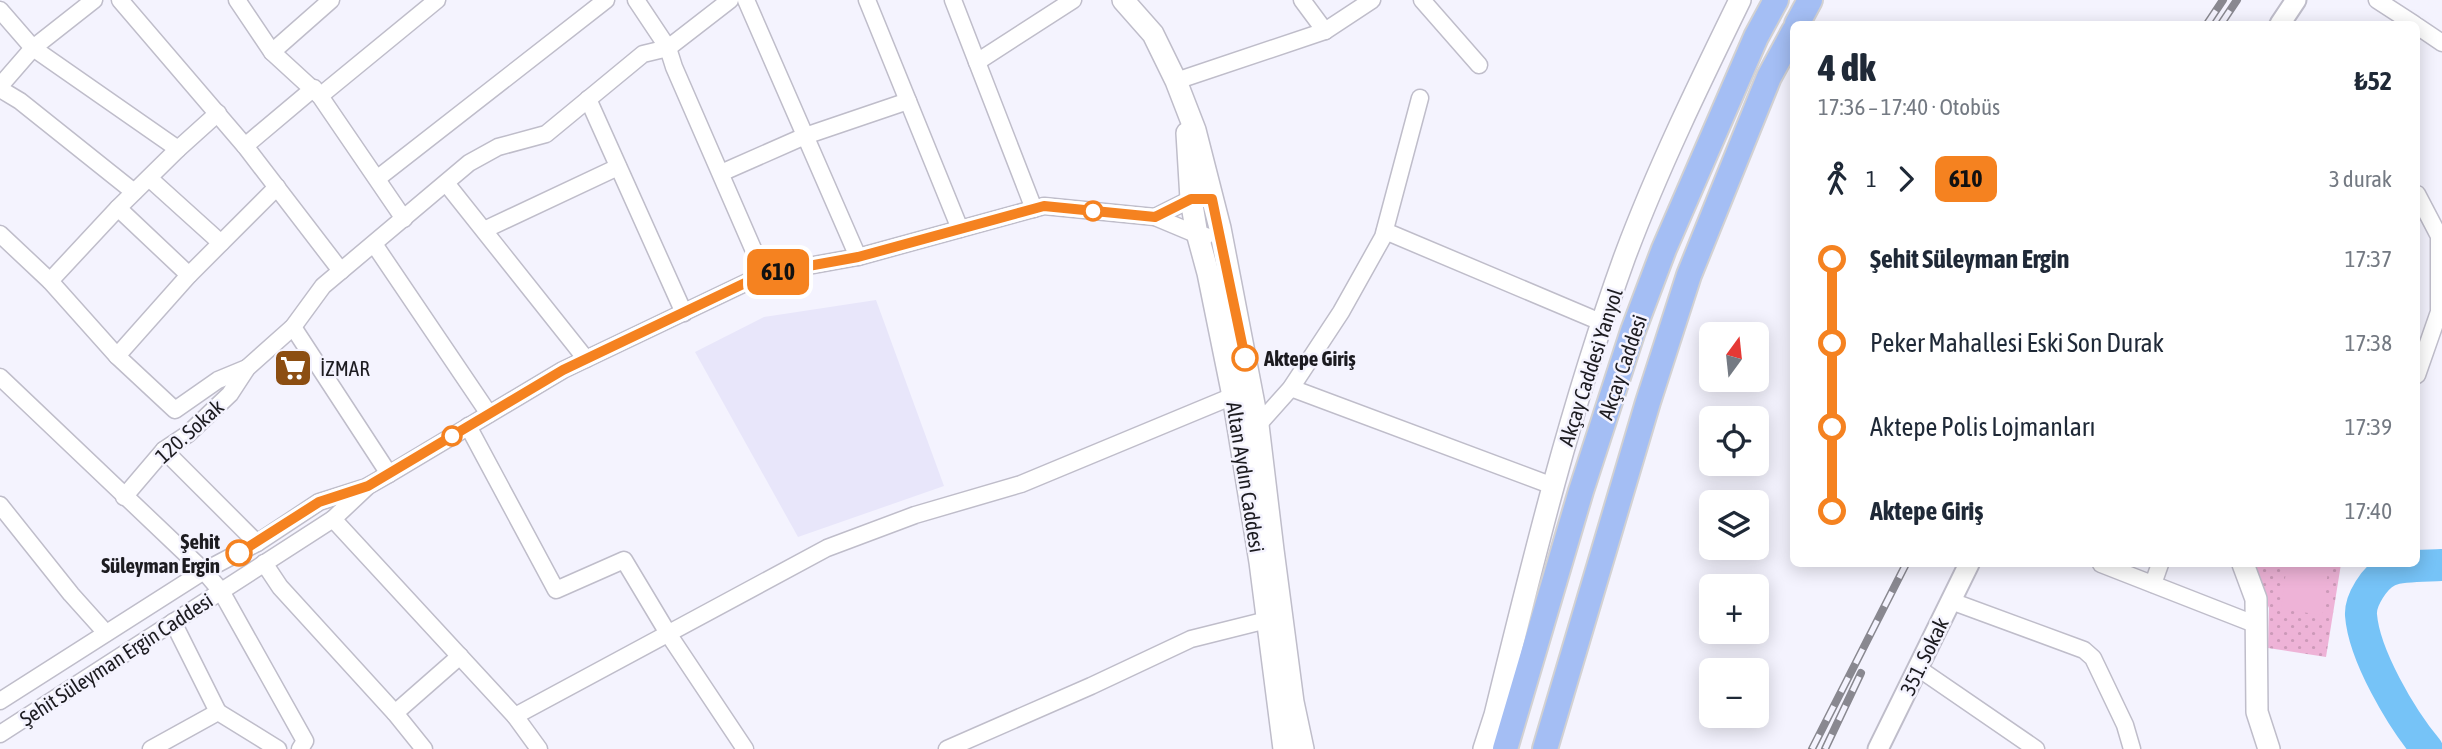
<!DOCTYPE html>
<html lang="tr">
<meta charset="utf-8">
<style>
:root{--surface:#fff;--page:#f6f6f7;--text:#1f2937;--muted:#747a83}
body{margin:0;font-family:"Asap Condensed",sans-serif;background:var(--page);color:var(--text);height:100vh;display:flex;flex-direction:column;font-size:26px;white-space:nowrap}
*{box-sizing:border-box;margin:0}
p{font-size:23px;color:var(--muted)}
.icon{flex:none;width:38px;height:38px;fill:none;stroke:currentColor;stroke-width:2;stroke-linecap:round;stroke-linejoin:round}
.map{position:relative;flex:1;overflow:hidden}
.panel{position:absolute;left:1790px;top:21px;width:630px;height:546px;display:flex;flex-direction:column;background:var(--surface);border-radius:10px;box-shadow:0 4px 18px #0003}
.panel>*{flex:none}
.badge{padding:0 14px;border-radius:10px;font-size:24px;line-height:46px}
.needle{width:46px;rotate:15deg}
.fabs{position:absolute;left:1699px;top:322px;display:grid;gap:14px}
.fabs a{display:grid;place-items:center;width:70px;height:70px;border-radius:10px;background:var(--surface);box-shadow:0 4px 18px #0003;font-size:35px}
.map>.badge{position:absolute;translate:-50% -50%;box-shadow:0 0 0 4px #fff}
.legs{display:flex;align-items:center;gap:10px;height:77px;padding:0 28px;font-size:23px}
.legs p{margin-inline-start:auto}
.summary{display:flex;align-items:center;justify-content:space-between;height:119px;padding:0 28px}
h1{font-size:38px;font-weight:800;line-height:52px}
ul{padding:0 28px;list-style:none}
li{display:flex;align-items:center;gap:24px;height:84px;font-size:26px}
li i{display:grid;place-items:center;width:10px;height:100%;margin:0 9px;background:currentColor}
li i::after{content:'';width:18px;height:18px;margin:-9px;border:5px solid;border-radius:50%;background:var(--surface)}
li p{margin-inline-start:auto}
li:first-child i{background:linear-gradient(#0000 50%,currentColor 0)}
li:last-child i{background:linear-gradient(currentColor 50%,#0000 0)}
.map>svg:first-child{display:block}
.built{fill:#e8e6fa}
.grass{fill:url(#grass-dots)}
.garden{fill:#eeb3d7}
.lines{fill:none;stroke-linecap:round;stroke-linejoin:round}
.river{stroke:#76c3f7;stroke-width:32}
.minor-casing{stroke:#bfbdca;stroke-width:19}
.tertiary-casing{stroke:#bfbdca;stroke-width:23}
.secondary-casing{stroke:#bfbdca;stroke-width:24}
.trunk-casing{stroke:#d2d1d2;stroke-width:28}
.minor{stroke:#fff;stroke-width:16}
.tertiary{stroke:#fff;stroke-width:19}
.secondary{stroke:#fff;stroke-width:21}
.trunk{stroke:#a4bef4;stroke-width:24}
.rail-casing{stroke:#898890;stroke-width:8}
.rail{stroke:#f4f3fe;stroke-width:5;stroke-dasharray:16;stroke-linecap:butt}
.line-1-casing{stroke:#fff;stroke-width:16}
.line-1{stroke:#f58220;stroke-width:10}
.stop-1-dot{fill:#fff;stroke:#f58220;stroke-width:3.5}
.labels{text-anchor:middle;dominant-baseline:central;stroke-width:5;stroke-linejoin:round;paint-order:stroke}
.stop-label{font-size:21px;font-weight:bold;fill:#1c1b20;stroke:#f4f3fe;text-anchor:start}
.street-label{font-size:21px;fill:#1c1b20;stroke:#f4f3fe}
.poi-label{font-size:21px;fill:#1c1b20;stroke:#f4f3fe;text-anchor:start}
</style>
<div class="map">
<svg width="2442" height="749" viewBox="0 0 2442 749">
<defs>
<pattern id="grass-dots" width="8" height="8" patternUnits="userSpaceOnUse" patternTransform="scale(1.75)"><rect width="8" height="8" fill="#eeb3d7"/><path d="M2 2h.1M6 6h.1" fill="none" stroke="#cc99b8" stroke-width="1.8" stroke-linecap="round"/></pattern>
</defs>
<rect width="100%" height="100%" fill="#f4f3fe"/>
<path class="built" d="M876,300L944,486L798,537L695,352L764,317Z"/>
<path class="grass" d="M2249,564H2341L2326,657L2268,648L2269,608Z"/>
<path class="garden" d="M2287,564H2329L2322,615L2281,609Z"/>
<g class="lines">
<path class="river" d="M2427,749C2401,718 2364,655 2361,615C2360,600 2375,577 2388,571C2399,565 2429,566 2442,565"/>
<defs>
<g id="minor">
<path d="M120,0L245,146L341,271"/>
<path d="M237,0L272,52L320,96L404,219"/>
<path d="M636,0L668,48L674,67L764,274"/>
<path d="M746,0L858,257"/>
<path d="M867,0L960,229"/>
<path d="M953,0L1034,209"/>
<path d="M1302,0L1325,31"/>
<path d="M1422,0L1479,65"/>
<path d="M2377,0L2414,24"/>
<path d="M0,10L33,48L178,149L218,113"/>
<path d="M2417,26L2442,43"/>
<path d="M272,52L331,0"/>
<path d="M977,62L1073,0"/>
<path d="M1176,81L1325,31L1372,0"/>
<path d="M0,86L33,48L94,0"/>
<path d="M0,89L20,101L134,192"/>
<path d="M320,96L437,0"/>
<path d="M588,99L684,313"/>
<path d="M245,146L314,88"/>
<path d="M721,173L805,136L908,101"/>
<path d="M149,178L221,243"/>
<path d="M378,178L606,0"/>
<path d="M446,183L586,359"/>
<path d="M2417,194L2439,236V312L2417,375"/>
<path d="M118,208L189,275"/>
<path d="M1155,217L1191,199H1201"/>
<path d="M484,230L618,167"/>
<path d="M1385,231L1603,323"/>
<path d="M0,234L50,281L117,356L175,410L218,380L247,368"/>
<path d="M374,244L489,414"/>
<path d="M50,281L118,208L178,149"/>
<path d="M293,327L389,474"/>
<path d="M117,356L189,275L277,187"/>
<path d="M0,377L204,571L221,591L305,741L300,749"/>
<path d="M1291,388L1553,486"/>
<path d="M1258,425L1291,388L1341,312L1383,237L1420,98"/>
<path d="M468,426L556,590L624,560L669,635L745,749"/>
<path d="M164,450L257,543"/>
<path d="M124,497L164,450L188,434L230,394L247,368L293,327L323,286L469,163L498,147L546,134L643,54L668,48L730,0"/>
<path d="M0,505L71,594L106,633"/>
<path d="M333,519L515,716L827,548L915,515L1021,484L1233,396"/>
<path d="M264,563L280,587L395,713L424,749"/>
<path d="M2101,564L2257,625"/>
<path d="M2153,584L2160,564"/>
<path d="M1951,601L2084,650L2093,658L2125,725L2132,749"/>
<path d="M173,622L218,712"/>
<path d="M1918,668L2036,749"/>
<path d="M0,701L204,571L257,543L319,502L363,488"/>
<path d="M395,713L460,656"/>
<path d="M515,716L539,749"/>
<path d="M0,734L333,519L368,486L389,474L563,370L764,274L858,257L1044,206L1155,217L1198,235L1206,236"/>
<path d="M151,749L218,712L278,749"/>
<path d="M947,749L1091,686L1191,639L1275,618"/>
</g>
<g id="tertiary">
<path d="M2280,24L2296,0"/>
<path d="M1878,749L1969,564"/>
</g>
<g id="secondary">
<path d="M1123,0L1153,34L1176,81L1195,130L1220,228L1258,425L1273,550L1293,702L1303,749"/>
<path d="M1187,133L1191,199L1196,229L1208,273L1233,396L1260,562L1284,749"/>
<path d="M2243,564L2256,599L2257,712L2269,749"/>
<path d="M1484,749L1495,715C1533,560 1571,405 1625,256C1658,168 1699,84 1740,0"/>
</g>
<g id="trunk">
<path d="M1797,24L1810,0"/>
<path d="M1505,749L1581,491L1633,331L1664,249L1756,37L1776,0"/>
<path d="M1545,749L1648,402L1689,275L1769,77L1794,31"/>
</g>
</defs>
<use href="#minor" class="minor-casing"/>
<use href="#tertiary" class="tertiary-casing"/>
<use href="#secondary" class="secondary-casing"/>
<use href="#trunk" class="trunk-casing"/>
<use href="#minor" class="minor"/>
<use href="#tertiary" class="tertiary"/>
<use href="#secondary" class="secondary"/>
<use href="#trunk" class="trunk"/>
<defs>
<g id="rail">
<path d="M2207,24L2223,0"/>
<path d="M2221,24L2237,0"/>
<path d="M1812,749L1906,564"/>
<path d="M1825,749L1861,673"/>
</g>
</defs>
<use href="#rail" class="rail-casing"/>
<use href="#rail" class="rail"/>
</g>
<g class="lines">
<defs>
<path id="line-1" d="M239,553L319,502L368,486L563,370L764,274L858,257L1044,206L1155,217L1191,199H1212L1245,358"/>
</defs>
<use href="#line-1" class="line-1-casing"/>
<use href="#line-1" class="line-1"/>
</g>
<defs>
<symbol id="supermarket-square" viewBox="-11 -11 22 22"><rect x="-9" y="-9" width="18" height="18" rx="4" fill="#8c4e12" stroke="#f4f3fe"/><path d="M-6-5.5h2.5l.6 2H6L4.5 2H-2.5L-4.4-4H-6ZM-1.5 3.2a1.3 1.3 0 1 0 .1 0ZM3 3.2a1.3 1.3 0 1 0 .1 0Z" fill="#fff"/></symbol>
</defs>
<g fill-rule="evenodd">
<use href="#supermarket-square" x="271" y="346" width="44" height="44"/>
</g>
<g class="stop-1-dot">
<circle cx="1093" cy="211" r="9"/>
<circle cx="1245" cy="358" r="12"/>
<circle cx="452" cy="436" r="9"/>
<circle cx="239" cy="553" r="12"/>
</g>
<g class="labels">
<g class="stop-label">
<text x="1264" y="358">Aktepe Giriş</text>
<text x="220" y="541" text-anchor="end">Şehit<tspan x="220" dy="24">Süleyman Ergin</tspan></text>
</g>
<g class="street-label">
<text transform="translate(1590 367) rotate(-72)">Akçay Caddesi Yanyol</text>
<text transform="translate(1622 367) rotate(-71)">Akçay Caddesi</text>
<text transform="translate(189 431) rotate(-42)">120. Sokak</text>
<text transform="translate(1246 477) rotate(81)">Altan Aydın Caddesi</text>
<text transform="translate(1924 656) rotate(-64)">351. Sokak</text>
<text transform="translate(116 659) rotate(-33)">Şehit Süleyman Ergin Caddesi</text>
</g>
<g class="poi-label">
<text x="320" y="368">İZMAR</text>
</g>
</g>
</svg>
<div class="fabs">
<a><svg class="needle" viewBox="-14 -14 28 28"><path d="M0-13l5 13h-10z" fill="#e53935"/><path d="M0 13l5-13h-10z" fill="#747a83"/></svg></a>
<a><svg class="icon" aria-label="locate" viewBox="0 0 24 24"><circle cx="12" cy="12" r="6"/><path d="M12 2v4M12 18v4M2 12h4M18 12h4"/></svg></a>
<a><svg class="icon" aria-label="layers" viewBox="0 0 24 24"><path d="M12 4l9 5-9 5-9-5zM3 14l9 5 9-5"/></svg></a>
<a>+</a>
<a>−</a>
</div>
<b class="badge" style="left:778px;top:272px;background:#f58220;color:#111">610</b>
<section class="panel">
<div class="summary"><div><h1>4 dk</h1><p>17:36 – 17:40 · Otobüs</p></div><b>₺52</b></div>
<div class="legs"><svg class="icon" aria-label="walk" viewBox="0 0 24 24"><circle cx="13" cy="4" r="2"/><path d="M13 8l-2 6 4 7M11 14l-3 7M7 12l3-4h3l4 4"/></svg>1<svg class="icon" aria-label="forward" viewBox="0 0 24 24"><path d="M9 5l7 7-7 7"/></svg><b class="badge" style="background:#f58220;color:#111">610</b><p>3 durak</p></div>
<ul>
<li><i style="color:#f58220"></i><b>Şehit Süleyman Ergin</b><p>17:37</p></li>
<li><i style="color:#f58220"></i><span>Peker Mahallesi Eski Son Durak</span><p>17:38</p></li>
<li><i style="color:#f58220"></i><span>Aktepe Polis Lojmanları</span><p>17:39</p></li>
<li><i style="color:#f58220"></i><b>Aktepe Giriş</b><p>17:40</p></li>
</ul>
</section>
</div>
